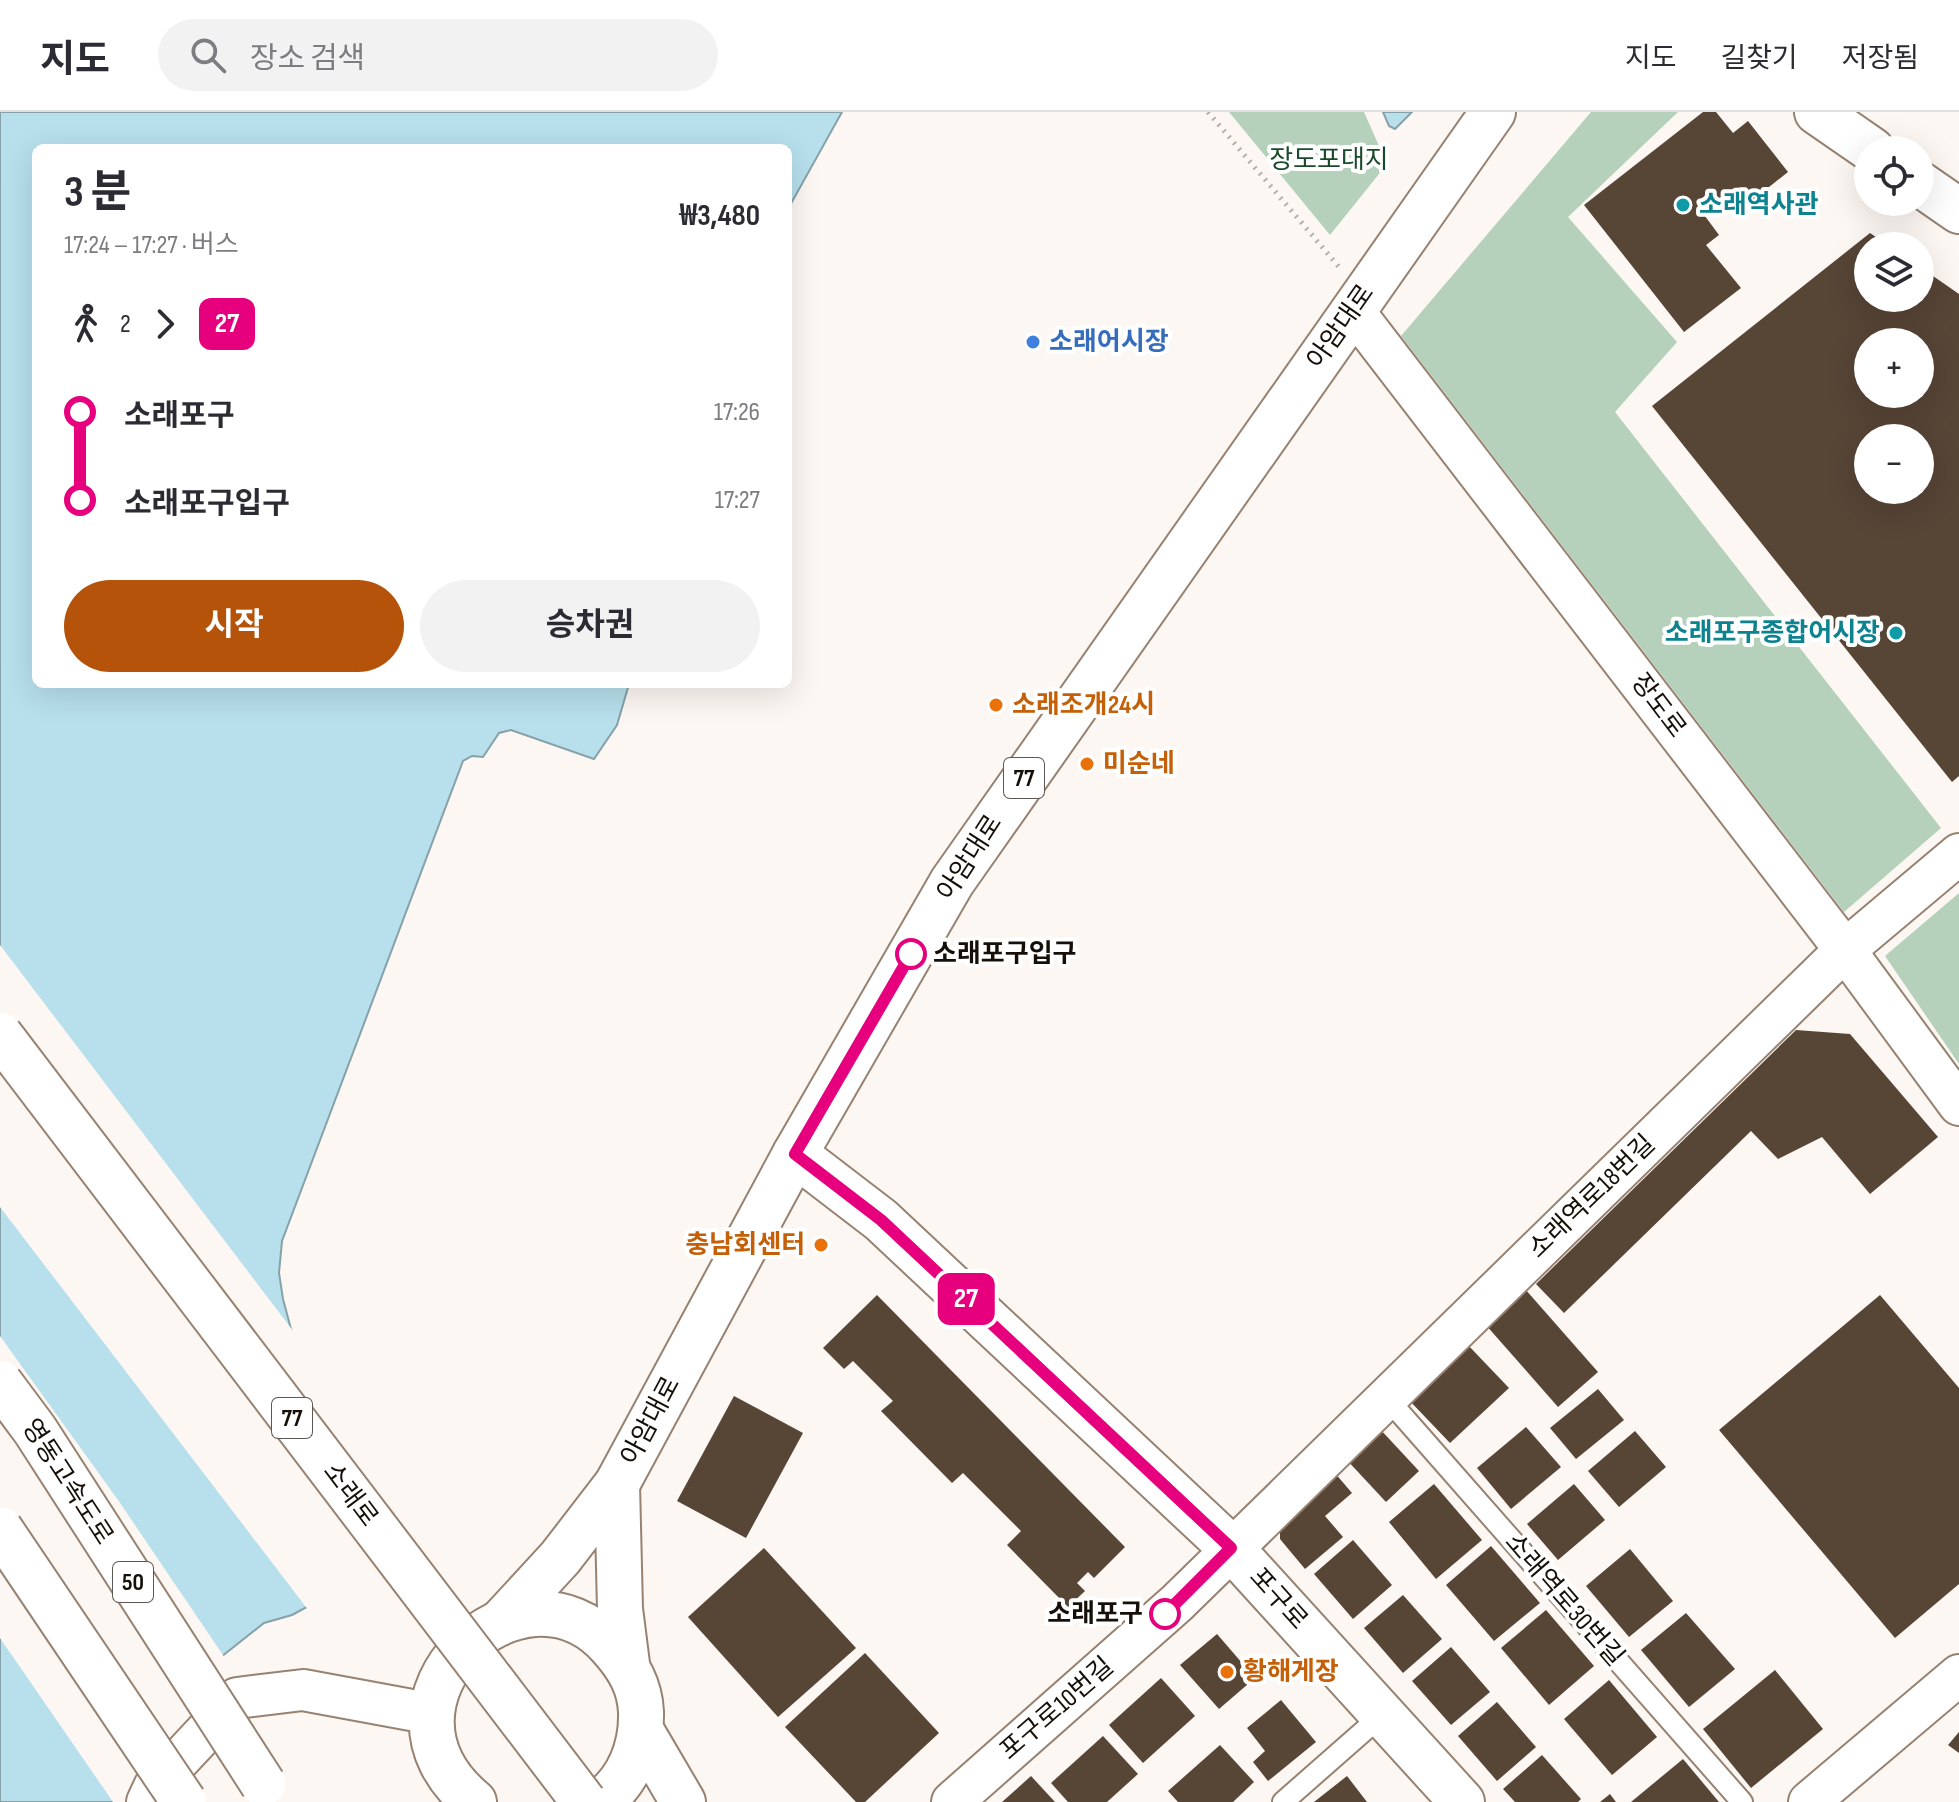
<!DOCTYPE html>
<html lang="ko">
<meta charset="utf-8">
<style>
:root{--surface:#fff;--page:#f2f2f3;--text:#2b2b33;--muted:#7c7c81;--line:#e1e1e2;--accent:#b45309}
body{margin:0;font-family:"Sofia Sans Condensed","Noto Sans KR",sans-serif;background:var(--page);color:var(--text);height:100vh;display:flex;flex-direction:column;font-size:30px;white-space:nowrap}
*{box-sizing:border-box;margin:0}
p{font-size:26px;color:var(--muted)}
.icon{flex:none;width:44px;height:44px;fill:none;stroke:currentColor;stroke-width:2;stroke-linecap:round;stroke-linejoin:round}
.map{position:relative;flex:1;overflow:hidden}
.sheet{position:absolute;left:32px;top:32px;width:760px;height:544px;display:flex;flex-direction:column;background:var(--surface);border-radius:12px;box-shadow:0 8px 32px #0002}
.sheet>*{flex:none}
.badge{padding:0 16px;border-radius:12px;font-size:28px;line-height:52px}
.tools{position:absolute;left:1854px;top:24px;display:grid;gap:16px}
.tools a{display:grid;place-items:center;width:80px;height:80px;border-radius:50%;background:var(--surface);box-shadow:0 8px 32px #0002;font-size:40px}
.map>.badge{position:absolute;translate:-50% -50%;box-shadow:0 0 0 4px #fff}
.legs{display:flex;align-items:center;gap:12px;height:88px;padding:0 32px;font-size:26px}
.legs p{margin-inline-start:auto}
.summary{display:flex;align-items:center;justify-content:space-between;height:136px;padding:0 32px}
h1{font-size:44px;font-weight:700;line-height:60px}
.button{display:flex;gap:16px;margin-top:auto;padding:16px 32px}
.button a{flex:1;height:92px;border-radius:48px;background:var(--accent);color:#fff;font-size:32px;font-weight:700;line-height:92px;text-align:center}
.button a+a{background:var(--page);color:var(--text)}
ul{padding:0 32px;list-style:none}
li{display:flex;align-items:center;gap:28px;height:88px;font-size:30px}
li i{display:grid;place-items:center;width:12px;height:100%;margin:0 10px;background:currentColor}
li i::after{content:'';width:20px;height:20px;margin:-10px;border:6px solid;border-radius:50%;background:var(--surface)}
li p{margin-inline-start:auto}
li:first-child i{background:linear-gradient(#0000 50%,currentColor 0)}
li:last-child i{background:linear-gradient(currentColor 50%,#0000 0)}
header{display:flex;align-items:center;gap:48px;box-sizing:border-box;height:112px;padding:0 40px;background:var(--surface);border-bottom:2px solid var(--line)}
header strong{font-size:38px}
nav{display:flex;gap:44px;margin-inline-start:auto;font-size:28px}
.search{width:560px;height:72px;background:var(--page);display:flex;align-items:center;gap:20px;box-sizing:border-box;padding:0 28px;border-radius:44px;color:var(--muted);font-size:30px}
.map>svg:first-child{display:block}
.green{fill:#b5d0bb}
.water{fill:#b7dfec;stroke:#87a1a8;stroke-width:2}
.pier{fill:#fcf7f3}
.building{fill:#574536;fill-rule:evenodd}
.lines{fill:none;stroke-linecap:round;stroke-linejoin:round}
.lane-casing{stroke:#978271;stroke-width:24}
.street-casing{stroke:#978271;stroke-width:44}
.secondary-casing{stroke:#978271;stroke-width:48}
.primary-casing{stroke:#978271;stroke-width:48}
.path{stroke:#b6b0ab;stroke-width:5;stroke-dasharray:2 6;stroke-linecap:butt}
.lane{stroke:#fff;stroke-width:20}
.street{stroke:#fff;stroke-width:40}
.secondary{stroke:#fff;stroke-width:44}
.primary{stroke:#fff;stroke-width:44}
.primary-bridge-casing{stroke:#978271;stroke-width:48;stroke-linecap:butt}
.highway-bridge-casing{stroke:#978271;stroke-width:48;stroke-linecap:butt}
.primary-bridge{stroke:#fff;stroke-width:44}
.highway-bridge{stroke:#fff;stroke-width:44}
.line-1-casing{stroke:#fff;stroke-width:18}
.line-1{stroke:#e6007e;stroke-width:12}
.culture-dot{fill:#0f9aa8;stroke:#fff;stroke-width:3}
.shop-dot{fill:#3f7fe0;stroke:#fff;stroke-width:3}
.food-dot{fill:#e8710a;stroke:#fff;stroke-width:3}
.stop-1-dot{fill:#fff;stroke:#e6007e;stroke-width:4}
.labels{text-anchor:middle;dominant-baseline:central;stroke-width:8;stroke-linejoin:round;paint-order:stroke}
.shield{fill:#fff;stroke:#5c5752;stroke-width:2}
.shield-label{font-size:24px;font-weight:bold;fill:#160f08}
.park-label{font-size:26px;fill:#1a4a2a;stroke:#fff}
.culture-label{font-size:26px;font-weight:bold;fill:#0d838f;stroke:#fff;text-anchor:start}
.street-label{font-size:26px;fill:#160f08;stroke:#fff}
.shop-label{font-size:26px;font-weight:bold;fill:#366cbe;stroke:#fff;text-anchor:start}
.food-label{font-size:26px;font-weight:bold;fill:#c56008;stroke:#fff;text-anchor:start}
.stop-label{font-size:26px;font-weight:bold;fill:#160f08;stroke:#fff;text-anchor:start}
</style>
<header>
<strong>지도</strong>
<div class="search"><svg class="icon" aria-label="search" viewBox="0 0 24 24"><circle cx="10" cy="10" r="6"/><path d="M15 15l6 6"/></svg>장소 검색</div>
<nav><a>지도</a><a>길찾기</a><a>저장됨</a></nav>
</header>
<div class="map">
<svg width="1959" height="1690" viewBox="0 0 1959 1690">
<rect width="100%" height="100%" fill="#fcf7f3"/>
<g class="green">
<path d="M1229,0H1364L1387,52L1330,123Z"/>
<path d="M1591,0H1678L1568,105L1677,230L1615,300L1941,716L1844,800L1401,224Z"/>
<path d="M1959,781V952L1885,844Z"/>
</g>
<g class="water">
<path d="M0,0H842L788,97V36H36V572H629L617,613L594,647L511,618L499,621L483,645L472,644L463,649L282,1129L279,1161L283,1187L348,1431L316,1490L292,1503L264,1511L216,1549L114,1690H0Z"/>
<path d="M1383,0H1412L1395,17L1389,14Z"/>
</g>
<g class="pier">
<path d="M0,833L297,1224L352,1431V1455L340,1475L309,1499L0,1095Z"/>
<path d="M0,1224L118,1388L225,1546L119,1690H113L0,1526Z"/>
</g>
<g class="building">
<path d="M1703,0H1716L1733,21L1748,9L1788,60L1749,91L1726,81L1702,100L1719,123L1706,133L1741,176L1684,220L1584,93Z"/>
<path d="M1870,121L1889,134H1868V186H1920V155L1959,182V664L1952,670L1652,294ZM1868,230H1920V282H1868ZM1868,326H1920V378H1868Z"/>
<path d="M1796,918L1850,922L1938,1025L1870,1082L1822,1025L1778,1047L1751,1019L1564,1201L1536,1172Z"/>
<path d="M1525,1177L1598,1260L1558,1295L1485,1212Z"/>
<path d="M877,1183L1125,1435L1094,1466L1088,1460L1077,1471L1085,1479L1068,1495L1007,1433L1021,1419L963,1361L952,1371L881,1299L893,1289L853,1249L844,1257L823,1236Z"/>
<path d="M1880,1183L1959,1276V1472L1895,1526L1719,1318Z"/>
<path d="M1466,1231L1509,1276L1450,1331L1407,1286Z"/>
<path d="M1598,1277L1624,1308L1576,1347L1550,1316Z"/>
<path d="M734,1284L803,1321L746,1426L677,1389Z"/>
<path d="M1526,1315L1561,1355L1511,1397L1477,1356Z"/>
<path d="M1379,1316L1419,1359L1386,1390L1345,1346Z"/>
<path d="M1635,1319L1666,1355L1619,1395L1588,1359Z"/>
<path d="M1334,1360L1352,1381L1325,1404L1343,1425L1305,1457L1280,1427V1407Z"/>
<path d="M1434,1372L1482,1428L1436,1467L1389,1410Z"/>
<path d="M1574,1372L1605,1408L1558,1448L1527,1412Z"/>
<path d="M1353,1428L1392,1473L1353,1507L1314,1462Z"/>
<path d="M1491,1434L1540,1491L1494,1529L1446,1473Z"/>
<path d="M764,1436L856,1536L778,1605L688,1505Z"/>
<path d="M1630,1437L1673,1489L1629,1525L1586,1474Z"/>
<path d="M1403,1483L1442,1527L1403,1561L1364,1516Z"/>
<path d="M1546,1498L1594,1554L1549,1593L1501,1536Z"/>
<path d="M1686,1501L1735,1557L1689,1595L1641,1538Z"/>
<path d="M1217,1522L1255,1566L1219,1597L1180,1553Z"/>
<path d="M1451,1535L1490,1580L1451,1613L1412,1569Z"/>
<path d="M865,1541L939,1621L865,1690H856L785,1615Z"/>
<path d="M1775,1558L1823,1617L1751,1676L1703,1617Z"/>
<path d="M1161,1566L1195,1604L1143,1651L1109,1613Z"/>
<path d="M1609,1568L1657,1625L1612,1663L1564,1607Z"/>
<path d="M1281,1588L1316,1630L1268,1669L1253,1650L1265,1639L1247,1616Z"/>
<path d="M1497,1590L1536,1635L1497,1669L1458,1624Z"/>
<path d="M1959,1620V1641L1948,1633Z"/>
<path d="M1103,1624L1138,1662L1107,1690H1068L1051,1671Z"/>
<path d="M1220,1633L1254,1670L1233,1690H1178L1168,1679Z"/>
<path d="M1542,1643L1581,1687L1578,1690H1515L1503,1677Z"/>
<path d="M1683,1647L1719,1690H1631Z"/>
<path d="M1031,1664L1055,1690H1002Z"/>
<path d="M1347,1664L1367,1690H1314Z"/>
<path d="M1610,1682L1616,1690H1600Z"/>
</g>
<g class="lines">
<defs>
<g id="lane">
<path d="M1386,1285L1742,1690"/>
<path d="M1283,1690L1382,1603"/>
</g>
<g id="street">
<path d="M1353,198L1845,838L1959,993"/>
<path d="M147,1690L154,1675L237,1586L303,1578L433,1602"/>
<path d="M952,1690L1177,1491L1845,838L1959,742"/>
<path d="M1809,1690L1959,1563"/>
</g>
<g id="secondary">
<path d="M1817,0L1872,38"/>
<path d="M1920,72L1959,99"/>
<path d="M795,1042L881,1108L1231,1436L1462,1690"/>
</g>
<g id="primary">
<path d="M617,1372L795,1042L952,770L1493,0"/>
<path d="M502,1509L560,1446L617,1372L620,1497L627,1552"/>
<path d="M642,1620L683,1690"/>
<path d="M474,1690C353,1590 521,1433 611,1535C628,1554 640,1574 641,1600C642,1635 629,1669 600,1690"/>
</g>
</defs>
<use href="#lane" class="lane-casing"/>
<use href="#street" class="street-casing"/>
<use href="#secondary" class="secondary-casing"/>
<use href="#primary" class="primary-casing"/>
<path class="path" d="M1208,0L1339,155"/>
<use href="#lane" class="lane"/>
<use href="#street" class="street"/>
<use href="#secondary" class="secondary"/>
<use href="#primary" class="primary"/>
<defs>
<path id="primary-bridge" d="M0,923L584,1690"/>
<g id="highway-bridge">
<path d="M0,1271L35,1318L263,1672"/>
<path d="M0,1417L184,1690"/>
</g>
</defs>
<use href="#primary-bridge" class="primary-bridge-casing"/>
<use href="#highway-bridge" class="highway-bridge-casing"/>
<use href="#primary-bridge" class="primary-bridge"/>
<use href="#highway-bridge" class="highway-bridge"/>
</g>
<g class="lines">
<defs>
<path id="line-1" d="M911,842L795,1042L881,1108L1231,1436L1165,1502"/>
</defs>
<use href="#line-1" class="line-1-casing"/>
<use href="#line-1" class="line-1"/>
</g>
<g class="culture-dot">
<circle cx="1683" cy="93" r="8"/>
<circle cx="1896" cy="521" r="8"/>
</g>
<circle class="shop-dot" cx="1033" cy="230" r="8"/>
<g class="food-dot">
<circle cx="996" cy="593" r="8"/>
<circle cx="1087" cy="652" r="8"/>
<circle cx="821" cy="1133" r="8"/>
<circle cx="1227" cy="1560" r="8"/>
</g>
<g class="stop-1-dot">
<circle cx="911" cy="842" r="14"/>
<circle cx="1165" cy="1502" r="14"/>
</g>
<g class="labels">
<g class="shield">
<rect x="1004" y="646" width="40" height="40" rx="6"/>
<rect x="272" y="1286" width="40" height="40" rx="6"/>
<rect x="113" y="1450" width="40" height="40" rx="6"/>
</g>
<g class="shield-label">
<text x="1024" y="666">77</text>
<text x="292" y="1306">77</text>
<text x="133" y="1470">50</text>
</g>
<g class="park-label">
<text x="1329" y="48">장도포대지</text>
</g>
<g class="culture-label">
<text x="1699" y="93">소래역사관</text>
<text x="1880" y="521" text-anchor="end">소래포구종합어시장</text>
</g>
<g class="street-label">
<text transform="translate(1341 215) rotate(-55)">아암대로</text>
<text transform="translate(1658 594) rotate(53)">장도로</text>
<text transform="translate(970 746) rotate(-57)">아암대로</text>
<text transform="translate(1592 1085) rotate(-44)">소래역로18번길</text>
<text transform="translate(651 1309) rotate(-62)">아암대로</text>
<text transform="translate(67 1370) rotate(57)">영동고속도로</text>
<text transform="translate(350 1383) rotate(53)">소래로</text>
<text transform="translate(1278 1487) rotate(48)">포구로</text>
<text transform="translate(1564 1488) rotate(49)">소래역로30번길</text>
<text transform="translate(1057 1597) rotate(-41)">포구로10번길</text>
</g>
<g class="shop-label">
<text x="1049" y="230">소래어시장</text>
</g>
<g class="food-label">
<text x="1012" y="593">소래조개24시</text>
<text x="1103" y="652">미순네</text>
<text x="805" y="1133" text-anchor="end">충남회센터</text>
<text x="1243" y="1560">황해게장</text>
</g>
<g class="stop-label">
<text x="933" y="842">소래포구입구</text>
<text x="1143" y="1502" text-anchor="end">소래포구</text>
</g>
</g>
</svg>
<div class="tools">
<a><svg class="icon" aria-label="locate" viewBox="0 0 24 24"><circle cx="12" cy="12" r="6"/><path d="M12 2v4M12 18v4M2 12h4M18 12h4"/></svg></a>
<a><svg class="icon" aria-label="layers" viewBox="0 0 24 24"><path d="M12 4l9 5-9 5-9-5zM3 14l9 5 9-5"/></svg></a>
<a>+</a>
<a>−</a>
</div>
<b class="badge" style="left:966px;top:1187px;background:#e6007e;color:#fff">27</b>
<section class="sheet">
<div class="summary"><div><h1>3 분</h1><p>17:24 – 17:27 · 버스</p></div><b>₩3,480</b></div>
<div class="legs"><svg class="icon" aria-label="walk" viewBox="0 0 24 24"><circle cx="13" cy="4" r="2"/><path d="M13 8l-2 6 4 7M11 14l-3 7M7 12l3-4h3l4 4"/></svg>2<svg class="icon" aria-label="forward" viewBox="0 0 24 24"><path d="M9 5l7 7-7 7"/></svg><b class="badge" style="background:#e6007e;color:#fff">27</b></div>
<ul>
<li><i style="color:#e6007e"></i><b>소래포구</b><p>17:26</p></li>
<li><i style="color:#e6007e"></i><b>소래포구입구</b><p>17:27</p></li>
</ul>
<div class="button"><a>시작</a><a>승차권</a></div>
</section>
</div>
